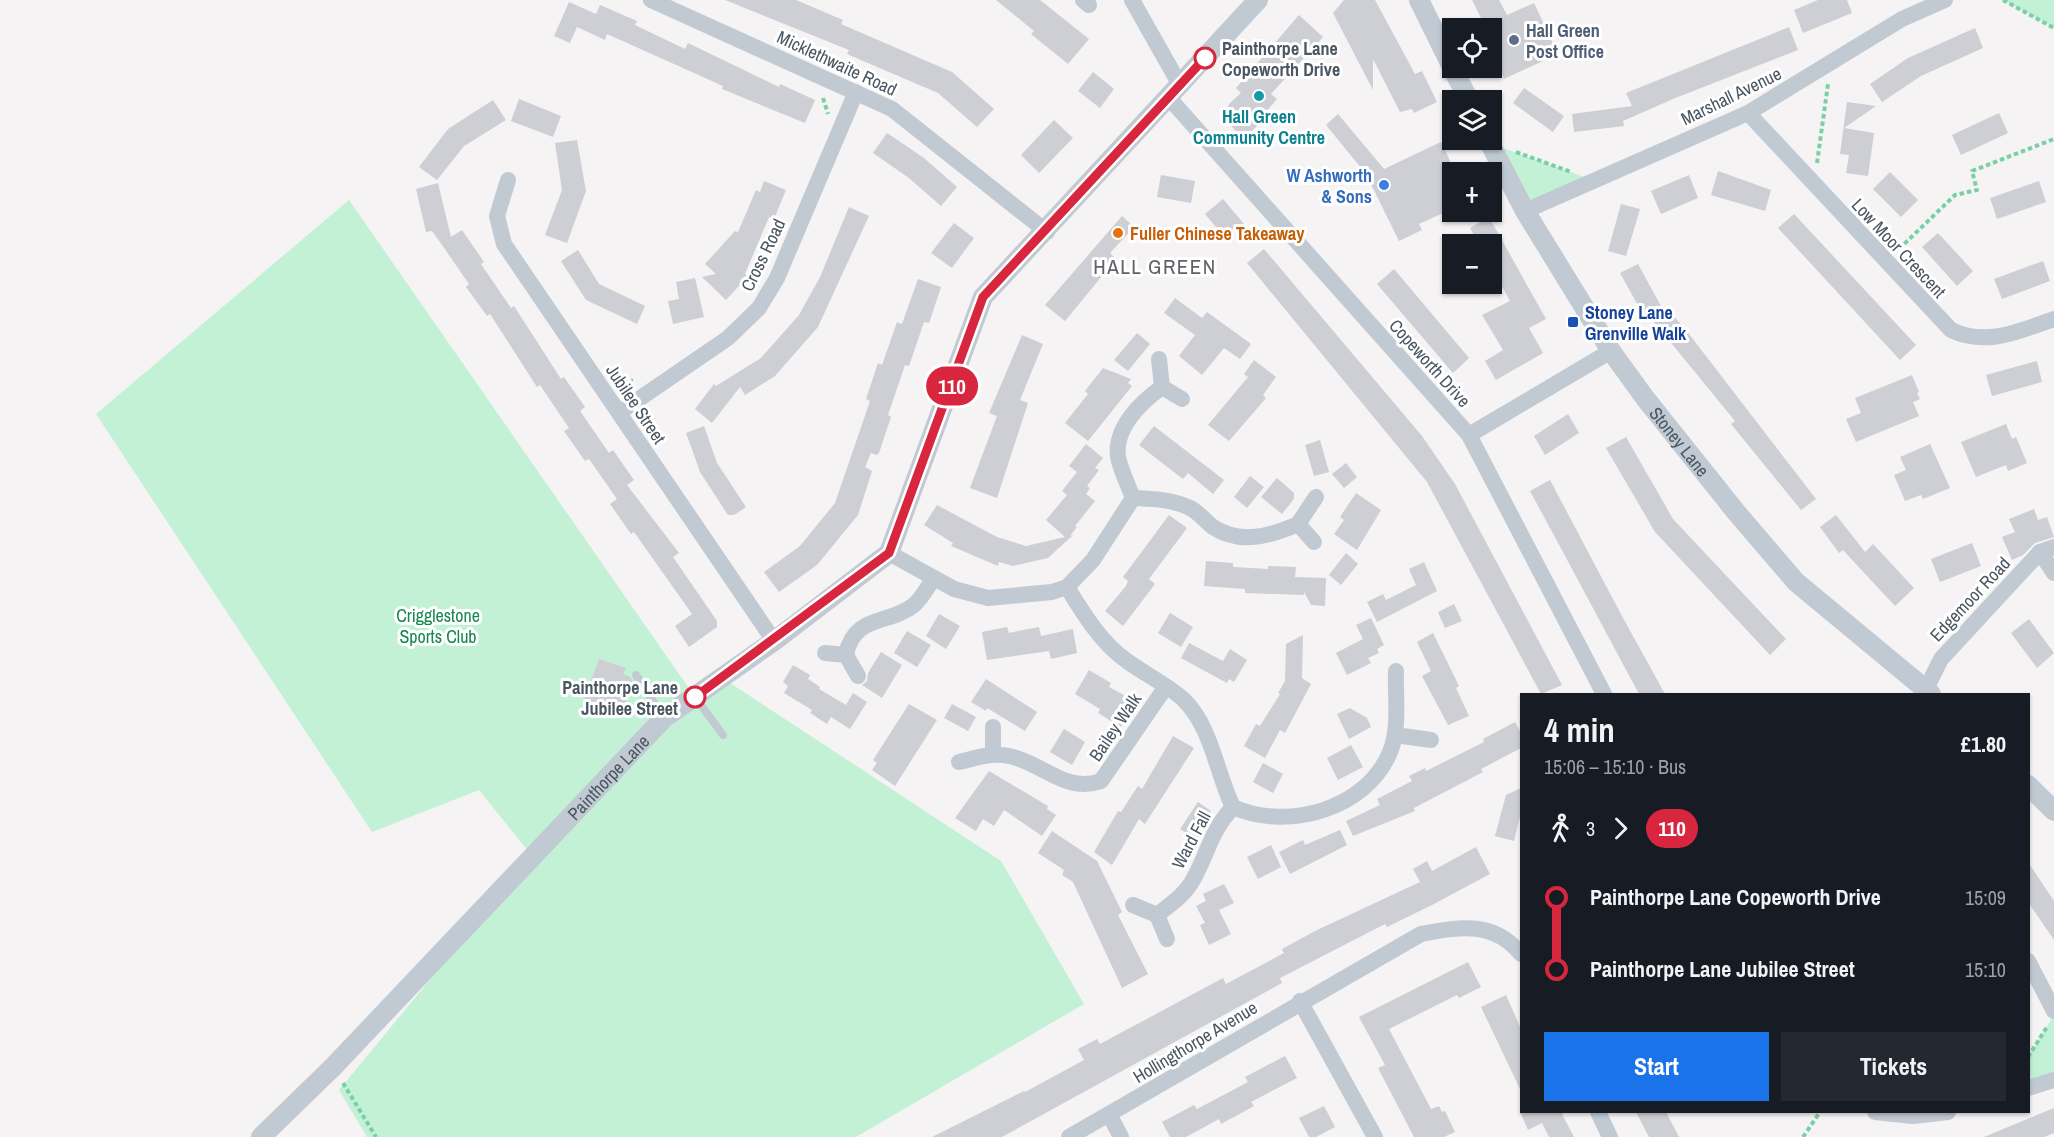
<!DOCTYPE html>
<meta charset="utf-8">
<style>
:root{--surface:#171b24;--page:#242831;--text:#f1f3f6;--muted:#9ea1a6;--accent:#1a73e8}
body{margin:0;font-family:"Archivo Narrow",sans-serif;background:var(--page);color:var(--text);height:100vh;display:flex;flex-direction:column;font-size:22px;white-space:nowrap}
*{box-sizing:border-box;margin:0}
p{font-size:20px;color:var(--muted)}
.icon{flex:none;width:33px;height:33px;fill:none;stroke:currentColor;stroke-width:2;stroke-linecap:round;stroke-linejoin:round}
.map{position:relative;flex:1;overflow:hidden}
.sheet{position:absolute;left:1520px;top:693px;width:510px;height:420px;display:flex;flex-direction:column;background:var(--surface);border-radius:0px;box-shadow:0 2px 4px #0004}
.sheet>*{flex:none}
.badge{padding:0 12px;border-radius:20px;font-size:21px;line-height:39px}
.fabs{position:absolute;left:1442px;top:18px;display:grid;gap:12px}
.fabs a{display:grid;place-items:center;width:60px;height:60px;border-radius:0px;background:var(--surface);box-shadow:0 2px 4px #0004;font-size:30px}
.map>.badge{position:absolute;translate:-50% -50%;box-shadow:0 0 0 3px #fff}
.legs{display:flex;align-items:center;gap:9px;height:66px;padding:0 24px;font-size:20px}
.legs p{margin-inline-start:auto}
.summary{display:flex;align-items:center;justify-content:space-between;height:102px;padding:0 24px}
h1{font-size:33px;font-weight:700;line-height:45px}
.cta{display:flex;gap:12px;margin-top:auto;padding:12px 24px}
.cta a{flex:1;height:69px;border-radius:0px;background:var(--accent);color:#fff;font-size:24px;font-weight:700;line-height:69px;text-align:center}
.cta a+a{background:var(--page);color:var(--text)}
ul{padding:0 24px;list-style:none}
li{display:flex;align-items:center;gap:21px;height:72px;font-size:22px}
li i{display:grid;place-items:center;width:9px;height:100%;margin:0 8px;background:currentColor}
li i::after{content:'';width:15px;height:15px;margin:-8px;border:4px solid;border-radius:50%;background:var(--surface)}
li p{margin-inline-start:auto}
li:first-child i{background:linear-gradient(#0000 50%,currentColor 0)}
li:last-child i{background:linear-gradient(currentColor 50%,#0000 0)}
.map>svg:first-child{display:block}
.green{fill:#c3f1d5}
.building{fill:#cdcfd5}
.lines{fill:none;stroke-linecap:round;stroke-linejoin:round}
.path{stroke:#7ad0a6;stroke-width:4;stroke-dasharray:4.5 3;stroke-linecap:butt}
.service{stroke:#c1cad2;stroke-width:8}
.minor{stroke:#c1cad2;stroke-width:16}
.tertiary{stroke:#c1cad2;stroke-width:20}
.line-1-casing{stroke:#fff;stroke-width:14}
.line-1{stroke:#d7263d;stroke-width:9}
.service-dot{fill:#5c6f8a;stroke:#fff;stroke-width:2}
.stop-1-dot{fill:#fff;stroke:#d7263d;stroke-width:3}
.culture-dot{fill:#0f9aa8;stroke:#fff;stroke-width:2}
.shop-dot{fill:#3f7fe0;stroke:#fff;stroke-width:2}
.food-dot{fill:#e8710a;stroke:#fff;stroke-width:2}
.transit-dot{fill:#1a4fb4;stroke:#fff;stroke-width:2}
.labels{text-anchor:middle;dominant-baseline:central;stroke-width:6;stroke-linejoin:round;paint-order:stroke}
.service-label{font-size:18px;font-weight:bold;fill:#4e5e75;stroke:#fff;text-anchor:start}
.stop-label{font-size:18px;font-weight:bold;fill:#4a5661;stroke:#fff;text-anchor:start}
.street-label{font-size:18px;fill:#4a5661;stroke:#fff}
.culture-label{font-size:18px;font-weight:bold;fill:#0d838f;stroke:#fff}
.shop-label{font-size:18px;font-weight:bold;fill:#366cbe;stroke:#fff;text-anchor:end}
.food-label{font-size:18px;font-weight:bold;fill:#c56008;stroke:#fff;text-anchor:start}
.transit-label{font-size:18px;font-weight:bold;fill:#164399;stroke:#fff;text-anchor:start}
.park-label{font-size:18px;fill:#17864f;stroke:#fff}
.quarter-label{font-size:21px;letter-spacing:1.5px;fill:#5f6368;stroke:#fff}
</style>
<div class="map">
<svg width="2054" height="1137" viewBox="0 0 2054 1137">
<rect width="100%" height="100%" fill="#f5f3f3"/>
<g class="green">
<path d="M2003,0H2054V28Z"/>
<path d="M1489,143L1593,180L1525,211Z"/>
<path d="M349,200L695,697L721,677L1001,861L1084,1004L856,1137H367L339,1090L532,856L479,790L372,832L96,414Z"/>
<path d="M2054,1015V1080L2028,1088V1057Z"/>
</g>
<g class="building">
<path d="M725,0H796L843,20L841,24L952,72L994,109L977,127L938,93L847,54L849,50Z"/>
<path d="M996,0H1040L1089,39L1068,64L1031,34L1034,31Z"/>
<path d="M1344,0H1375L1415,74L1422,71L1437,102L1414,113L1412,109L1400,112L1373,59V90L1333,13Z"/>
<path d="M1472,0H1499L1507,15L1534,3L1558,54L1504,79L1491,50V28H1486Z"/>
<path d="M1818,0H1847L1852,13L1803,33L1794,10Z"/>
<path d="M569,2L596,14L600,5L637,21L635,25L685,49L688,43L779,87L780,84L815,100L805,123L722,89L723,86L607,34L605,40L577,27L570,43L554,36Z"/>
<path d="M1299,15L1323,37L1271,94L1277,99L1264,114L1267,117L1243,139L1225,119L1229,104L1241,93L1236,88Z"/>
<path d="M1789,27L1798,50L1673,99L1623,121L1624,126L1574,132L1572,114L1632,106L1626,93Z"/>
<path d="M1975,28L1983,48L1921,76L1882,102L1870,84L1908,58Z"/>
<path d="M1093,72L1114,89L1100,108L1078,91Z"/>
<path d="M1524,88L1564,116L1553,132L1513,103Z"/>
<path d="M519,99L561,116L553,137L511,121Z"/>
<path d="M493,100L506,120L464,146L437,180L419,167L448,129Z"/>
<path d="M1847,102L1876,106L1844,128L1874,133L1868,176L1846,173L1849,155L1840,154Z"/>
<path d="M1999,113L2008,133L1961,155L1952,135Z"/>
<path d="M1338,114L1384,169L1441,142L1452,165V209L1419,224L1422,230L1399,241L1366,174L1326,125Z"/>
<path d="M1054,120L1073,138L1039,173L1021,155Z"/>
<path d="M887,133L924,158L957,187L941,206L909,178L873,153Z"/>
<path d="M577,140L586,191L567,243L545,235L562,190L555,143Z"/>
<path d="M1718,171L1771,190L1765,211L1711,195Z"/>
<path d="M1890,172L1918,200L1901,217L1873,189Z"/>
<path d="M1161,175L1195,181L1191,203L1157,197Z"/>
<path d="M1689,175L1698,198L1661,214L1651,191Z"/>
<path d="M764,181L786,190L774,219L769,217L745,274L748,276L726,300L702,277L716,274L705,264L735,231L738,232L756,190L760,192Z"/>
<path d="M2039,181L2046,202L1997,219L1990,198Z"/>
<path d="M438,183L451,237L462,230L484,262L481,264L511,308L514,306L561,379L564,377L585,407L580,411L609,453L613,450L634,480L627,485L679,553L673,557L717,621V627L689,647L675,626L692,614L634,532L631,534L610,504L617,499L589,459L585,461L564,431L569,428L540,385L537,387L490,314L487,316L466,287L469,284L442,245L432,231L426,232L416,189Z"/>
<path d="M1223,199L1244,224L1226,239L1205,214Z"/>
<path d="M1621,204L1640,209L1626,256L1608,251Z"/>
<path d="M849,207L869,216L818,327L775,376L745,395L740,387L712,423L695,409L714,384L716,386L761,358L799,315L820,277Z"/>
<path d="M1794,214L1916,345L1900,360L1778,228Z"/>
<path d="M1122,216L1134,227L1110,253L1116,259L1065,321L1045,305Z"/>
<path d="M1489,217L1546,319L1529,328L1543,353L1496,380L1485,361L1503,350L1482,315L1510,301L1491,266V244H1479L1470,228Z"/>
<path d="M954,223L974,238L952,268L931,253Z"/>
<path d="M1938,233L1973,271L1957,286L1922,247Z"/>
<path d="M1264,249L1422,436L1455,484L1562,685L1541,694L1427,482L1247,263Z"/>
<path d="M578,250L599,284L645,306L637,324L586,300L561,261Z"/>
<path d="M2043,261L2050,281L2002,299L1994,279Z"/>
<path d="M1638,264L1668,319L1673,315L1689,334L1816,499L1801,510L1731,424L1735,421L1690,366L1649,316L1645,318L1620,273Z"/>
<path d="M1394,269L1469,358L1453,373L1377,284Z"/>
<path d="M695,278L704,317L673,324L668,301L679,299L676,282Z"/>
<path d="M918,279L941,287L929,323L924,322L909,366L905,365L888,415L891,417L879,453L877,455L871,453L865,467L872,471L858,515L817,565L779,592L764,572L800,546L835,503L870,401L866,399L878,363L882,365L897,322L902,324Z"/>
<path d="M1175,298L1202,318L1207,312L1251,344L1240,359L1224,348L1202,375L1179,356L1195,335L1164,313Z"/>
<path d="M1137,333L1150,344L1128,371L1114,360Z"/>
<path d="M1022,335L1043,344L1020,400L1028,403L997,498L970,488L997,416L989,413Z"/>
<path d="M1254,360L1276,377L1263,395L1266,398L1229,441L1208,425L1248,377L1244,374Z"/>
<path d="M2037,361L2042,382L1992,396L1986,375Z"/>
<path d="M1103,368L1131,379L1128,383L1132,386L1088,441L1065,423L1088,394L1085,391Z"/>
<path d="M1912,375L1919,392L1917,393L1920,399L1913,402L1919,416L1856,442L1846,419L1861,413L1855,398Z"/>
<path d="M1568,414L1579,433L1545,455L1534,436Z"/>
<path d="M2006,424L2012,439L2016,437L2027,463L2008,471L2006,465L1976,477L1961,442Z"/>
<path d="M704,426L717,463L746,507L734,515H728L700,472L693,452L686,433Z"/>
<path d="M1154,426L1224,480L1213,494L1188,473L1183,479L1139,445Z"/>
<path d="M1626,437L1673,519L1786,639L1770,655L1655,532L1606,448Z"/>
<path d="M1320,440L1329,472L1314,476L1305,445Z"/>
<path d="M1086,444L1103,458L1095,468L1099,470L1087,486L1090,488L1086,494L1095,501L1075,526L1077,527L1070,536L1073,535L1048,558L1013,566L999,562L998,566L951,546L953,543L924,525L937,505L997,537L1026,546L1065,537L1046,520L1067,495L1062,491L1077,472L1069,466Z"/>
<path d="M1930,444L1950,488L1923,499L1921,495L1905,501L1894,475L1906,470L1900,457Z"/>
<path d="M1346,463L1357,477L1344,488L1332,474Z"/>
<path d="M1250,476L1264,487L1247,508L1234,497Z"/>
<path d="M1277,478L1294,493V499L1282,514L1261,497Z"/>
<path d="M1550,480L1623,618L1665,694H1639L1564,554L1530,491Z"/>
<path d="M1356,493L1381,510L1357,550L1334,534L1344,520L1340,517Z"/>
<path d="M2034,509L2038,520L2047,517L2054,537L2035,543L2023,555L2012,560L2002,537L2015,532L2009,519Z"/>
<path d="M1169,515L1187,528L1149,579L1155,584L1123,626L1105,611L1126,586L1128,581L1123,577Z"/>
<path d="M1836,515L1865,552L1873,544L1914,588L1895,606L1843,550L1839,553L1820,527Z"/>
<path d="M1972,543L1981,566L1940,582L1931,559Z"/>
<path d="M1346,553L1358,564L1341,585L1329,575Z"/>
<path d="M1206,561L1233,563V567L1268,569V566L1296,567L1295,577L1326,578L1325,606L1311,605L1304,592V595L1245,593V589L1204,586Z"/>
<path d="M1424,562L1437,591L1377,622L1367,602L1383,594L1386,600L1416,585L1409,569Z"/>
<path d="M1454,604L1462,621L1445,628L1438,612Z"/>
<path d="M1170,613L1193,627L1181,647L1158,633Z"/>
<path d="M939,614L960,626L946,649L926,636Z"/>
<path d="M1371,618L1384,645L1377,649L1379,653L1368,658L1371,663L1347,675L1336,653L1363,639L1356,625Z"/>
<path d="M2029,619L2054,653L2037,668L2011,633Z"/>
<path d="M1007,627L1009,633L1039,627L1041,636L1073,629L1077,653L1051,659L1049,651L987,660L982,632Z"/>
<path d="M907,631L931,645L917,667L894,653Z"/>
<path d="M1433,633L1459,686L1456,688L1469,716L1448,725L1422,676L1431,671L1417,642Z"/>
<path d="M1303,635L1302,678L1311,684L1285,733L1280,730L1265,758L1244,746L1256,724L1260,726L1280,694L1278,693L1285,681L1286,644Z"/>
<path d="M1189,643L1223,661L1230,649L1247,660L1234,682L1229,679L1227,683L1181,658Z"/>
<path d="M881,652L902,665L882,698L862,685L867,681L868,673Z"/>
<path d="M599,659L626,668L623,674L630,677L633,682L622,713L584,700Z"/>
<path d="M793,665L810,675L808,679L820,687L819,689L846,705L853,693L867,702L850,729L831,717L827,724L810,713L812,710L784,693L788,686L783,682Z"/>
<path d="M1089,670L1111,683L1109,687L1124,695L1122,699L1133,706L1121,727L1098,713L1100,709L1075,694Z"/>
<path d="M986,679L1037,712L1025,731L987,708L986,711L971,702Z"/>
<path d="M909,704L937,720L895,786L872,770L877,763L873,760Z"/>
<path d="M952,704L976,717L968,731L944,718Z"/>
<path d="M1350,708L1367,718L1371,727L1349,739L1337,714Z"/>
<path d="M1515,722L1521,733V748L1481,769L1483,772L1414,808L1415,811L1353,836L1346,821L1380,805L1377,799L1412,781L1409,776L1425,768L1426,771L1484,742L1483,739Z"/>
<path d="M1064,729L1085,742L1072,765L1050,752Z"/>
<path d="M1173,736L1194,748L1145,824L1139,819L1112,865L1094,852L1118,811L1121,812L1138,786L1142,789Z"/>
<path d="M1351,745L1363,767L1338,780L1327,758Z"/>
<path d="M1263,763L1283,774L1273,793L1253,782Z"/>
<path d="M989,771L1048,806L1047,809L1056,815L1042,836L1004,810L994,826L983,819L976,831L955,818Z"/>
<path d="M1521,788V812L1514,841L1495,836L1506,795Z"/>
<path d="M1198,802L1211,811L1206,818L1210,820L1197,840L1180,829Z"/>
<path d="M1340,830L1347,845L1290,874L1279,852L1303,840L1305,845Z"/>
<path d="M1052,831L1097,861L1122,912L1118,915L1148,974L1122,988L1073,882L1062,875L1064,870L1038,853Z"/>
<path d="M1271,845L1281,867L1258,879L1247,857Z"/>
<path d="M1476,847L1490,874L1432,905L1387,927L1385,924L1280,978L1282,983L1002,1137H932L1024,1091L1025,1092L1084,1060L1078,1049L1097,1039L1100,1044L1223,978L1226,984L1284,953L1282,949L1315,931L1420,882L1413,869L1427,861L1432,871Z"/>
<path d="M2028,862L2054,901V940L2028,902Z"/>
<path d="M1224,884L1234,903L1219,910L1231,934L1209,945L1200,925L1205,923L1196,906L1206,901L1203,894Z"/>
<path d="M1468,962L1481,987L1459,998L1457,995L1389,1029L1431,1109L1439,1106L1442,1112L1445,1111L1455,1132L1444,1137H1414L1378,1068L1385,1065L1359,1017Z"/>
<path d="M1506,995L1521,1029V1091L1481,1007Z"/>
<path d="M1285,1056L1297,1078L1251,1102L1254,1106L1221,1124L1219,1119L1186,1137H1170L1162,1122L1194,1105L1197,1109L1248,1082L1245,1077Z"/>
<path d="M1324,1106L1335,1127L1316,1137H1309L1299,1118Z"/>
<path d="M2054,1108V1133L2044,1137H1984Z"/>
<path d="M1520,1112H1567L1562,1114L1574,1137H1549L1542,1123L1528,1130Z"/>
<path d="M1636,1112H1666L1679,1137H1649Z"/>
</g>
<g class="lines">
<g class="path">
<path d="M2003,0L2054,28"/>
<path d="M823,98L828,114"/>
<path d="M1516,152L1571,172"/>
<path d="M1817,163L1828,84"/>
<path d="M1899,249L1955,195L1977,190L1972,171L2054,139"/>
<path d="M616,378L633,381"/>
<path d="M2028,1057L2047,1027"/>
<path d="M343,1083L376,1137"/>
<path d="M1803,1137L1820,1112"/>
</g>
<g class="service">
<path d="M636,675L664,718"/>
<path d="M695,697L723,735"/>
</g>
<g class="minor">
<path d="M651,0L892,109L1047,232"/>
<path d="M1083,0L1089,5"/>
<path d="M1132,0L1180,85"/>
<path d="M1169,98L1469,435L1604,694"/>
<path d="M1748,113L1951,330C1987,347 2019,331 2054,319"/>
<path d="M508,180L497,216L504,244L774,641"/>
<path d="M1525,211L1748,113L1902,19L1945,0"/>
<path d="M1159,359L1162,387L1182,399"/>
<path d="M620,412L728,338L759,308L777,278L856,92"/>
<path d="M1469,435L1611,351"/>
<path d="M1133,498C1151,499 1171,499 1188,507C1198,511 1205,521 1213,527C1240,545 1271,536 1298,524"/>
<path d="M1133,498C1128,485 1121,471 1118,457C1114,428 1141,402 1162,387"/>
<path d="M1314,542L1298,524L1316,497"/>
<path d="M2040,552L2054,573"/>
<path d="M889,553L954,589L988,598L1052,592L1067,587L1093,560L1133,498"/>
<path d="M1067,587C1083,613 1101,643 1127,661C1143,673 1171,687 1184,700C1211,726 1217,774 1233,807C1287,831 1366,810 1390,752C1400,728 1395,697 1396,671"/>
<path d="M825,653L846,655L858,676"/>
<path d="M846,655C854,614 889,625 914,605C922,598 927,588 933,579"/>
<path d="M1926,689L1941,659L2040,552L2054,547"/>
<path d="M1395,735L1431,740"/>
<path d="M993,754V727"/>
<path d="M959,762C976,758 992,752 1009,756C1043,763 1066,794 1101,781L1165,688"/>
<path d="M1133,905L1157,915L1167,939"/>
<path d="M1157,915C1171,904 1186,894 1194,878C1209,851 1210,832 1233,807"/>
<path d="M2028,961L2054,1011"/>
<path d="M1300,1001L1375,1137"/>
<path d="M2028,1088L2054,1080"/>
<path d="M1598,1112L1610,1137"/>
<path d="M1875,1112L1913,1116L1948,1112"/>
<path d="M1110,1116L1121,1137"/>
<path d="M1069,1137L1421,934C1460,927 1493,920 1521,954"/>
</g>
<g class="tertiary">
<path d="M1419,0L1452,67"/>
<path d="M1452,68L1469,100"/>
<path id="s1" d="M1488,140L1525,211L1611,351L1645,398L1736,512L1796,582L1931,694"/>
<path d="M2028,785L2054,811"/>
<path id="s2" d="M261,1137L333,1067L664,718L774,641L889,553L983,297L1258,0"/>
</g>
</g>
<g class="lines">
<defs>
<path id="line-1" d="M695,697L889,553L983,297L1205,58"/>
</defs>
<use href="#line-1" class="line-1-casing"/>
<use href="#line-1" class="line-1"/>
</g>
<circle class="service-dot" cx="1514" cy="40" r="6"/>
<g class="stop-1-dot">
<circle cx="1205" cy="58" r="10"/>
<circle cx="695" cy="697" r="10"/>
</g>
<circle class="culture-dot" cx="1259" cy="96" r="6"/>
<circle class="shop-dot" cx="1384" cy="185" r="6"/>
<circle class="food-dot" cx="1118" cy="233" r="6"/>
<rect class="transit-dot" x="1567" y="316" width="12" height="12" rx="3"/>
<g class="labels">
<g class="service-label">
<text x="1526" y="30">Hall Green<tspan x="1526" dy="21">Post Office</tspan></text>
</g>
<g class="stop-label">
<text x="1222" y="48">Painthorpe Lane<tspan x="1222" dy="21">Copeworth Drive</tspan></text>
<text x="678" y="687" text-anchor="end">Painthorpe Lane<tspan x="678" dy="21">Jubilee Street</tspan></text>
</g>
<g class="street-label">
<text transform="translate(837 63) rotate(25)">Micklethwaite Road</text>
<text transform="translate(1731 96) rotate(-26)">Marshall Avenue</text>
<text transform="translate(1899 248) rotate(47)">Low Moor Crescent</text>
<text transform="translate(763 255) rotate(-64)">Cross Road</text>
<text transform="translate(1430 363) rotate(48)">Copeworth Drive</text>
<text transform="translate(636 404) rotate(56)">Jubilee Street</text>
<text stroke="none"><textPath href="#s1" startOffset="358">Stoney Lane</textPath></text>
<text transform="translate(1970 599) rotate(-47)">Edgemoor Road</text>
<text transform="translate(1115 727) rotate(-56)">Bailey Walk</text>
<text stroke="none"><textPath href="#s2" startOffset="500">Painthorpe Lane</textPath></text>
<text transform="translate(1191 840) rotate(-62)">Ward Fall</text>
<text transform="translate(1195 1042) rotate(-31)">Hollingthorpe Avenue</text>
</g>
<g class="culture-label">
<text x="1259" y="116">Hall Green<tspan x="1259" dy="21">Community Centre</tspan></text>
</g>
<g class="shop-label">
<text x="1372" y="175">W Ashworth<tspan x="1372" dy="21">&amp; Sons</tspan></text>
</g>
<g class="food-label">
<text x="1130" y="233">Fuller Chinese Takeaway</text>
</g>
<g class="transit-label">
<text x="1585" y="312">Stoney Lane<tspan x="1585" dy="21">Grenville Walk</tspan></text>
</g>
<g class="park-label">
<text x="438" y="615">Crigglestone<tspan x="438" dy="21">Sports Club</tspan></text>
</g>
<g class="quarter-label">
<text x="1155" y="266">HALL GREEN</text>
</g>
</g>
</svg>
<div class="fabs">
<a><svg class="icon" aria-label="locate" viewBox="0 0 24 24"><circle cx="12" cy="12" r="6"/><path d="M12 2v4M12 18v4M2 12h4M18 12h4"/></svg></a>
<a><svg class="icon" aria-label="layers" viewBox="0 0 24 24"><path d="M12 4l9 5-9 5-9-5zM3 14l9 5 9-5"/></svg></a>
<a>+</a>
<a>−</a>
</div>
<b class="badge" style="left:952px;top:386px;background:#d7263d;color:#fff">110</b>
<section class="sheet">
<div class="summary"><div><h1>4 min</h1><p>15:06 – 15:10 · Bus</p></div><b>£1.80</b></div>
<div class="legs"><svg class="icon" aria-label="walk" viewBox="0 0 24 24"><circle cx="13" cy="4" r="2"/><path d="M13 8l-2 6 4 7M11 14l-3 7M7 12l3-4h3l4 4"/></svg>3<svg class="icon" aria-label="forward" viewBox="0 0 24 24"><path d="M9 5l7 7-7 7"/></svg><b class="badge" style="background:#d7263d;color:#fff">110</b></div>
<ul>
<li><i style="color:#d7263d"></i><b>Painthorpe Lane Copeworth Drive</b><p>15:09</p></li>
<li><i style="color:#d7263d"></i><b>Painthorpe Lane Jubilee Street</b><p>15:10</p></li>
</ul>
<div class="cta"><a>Start</a><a>Tickets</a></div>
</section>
</div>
